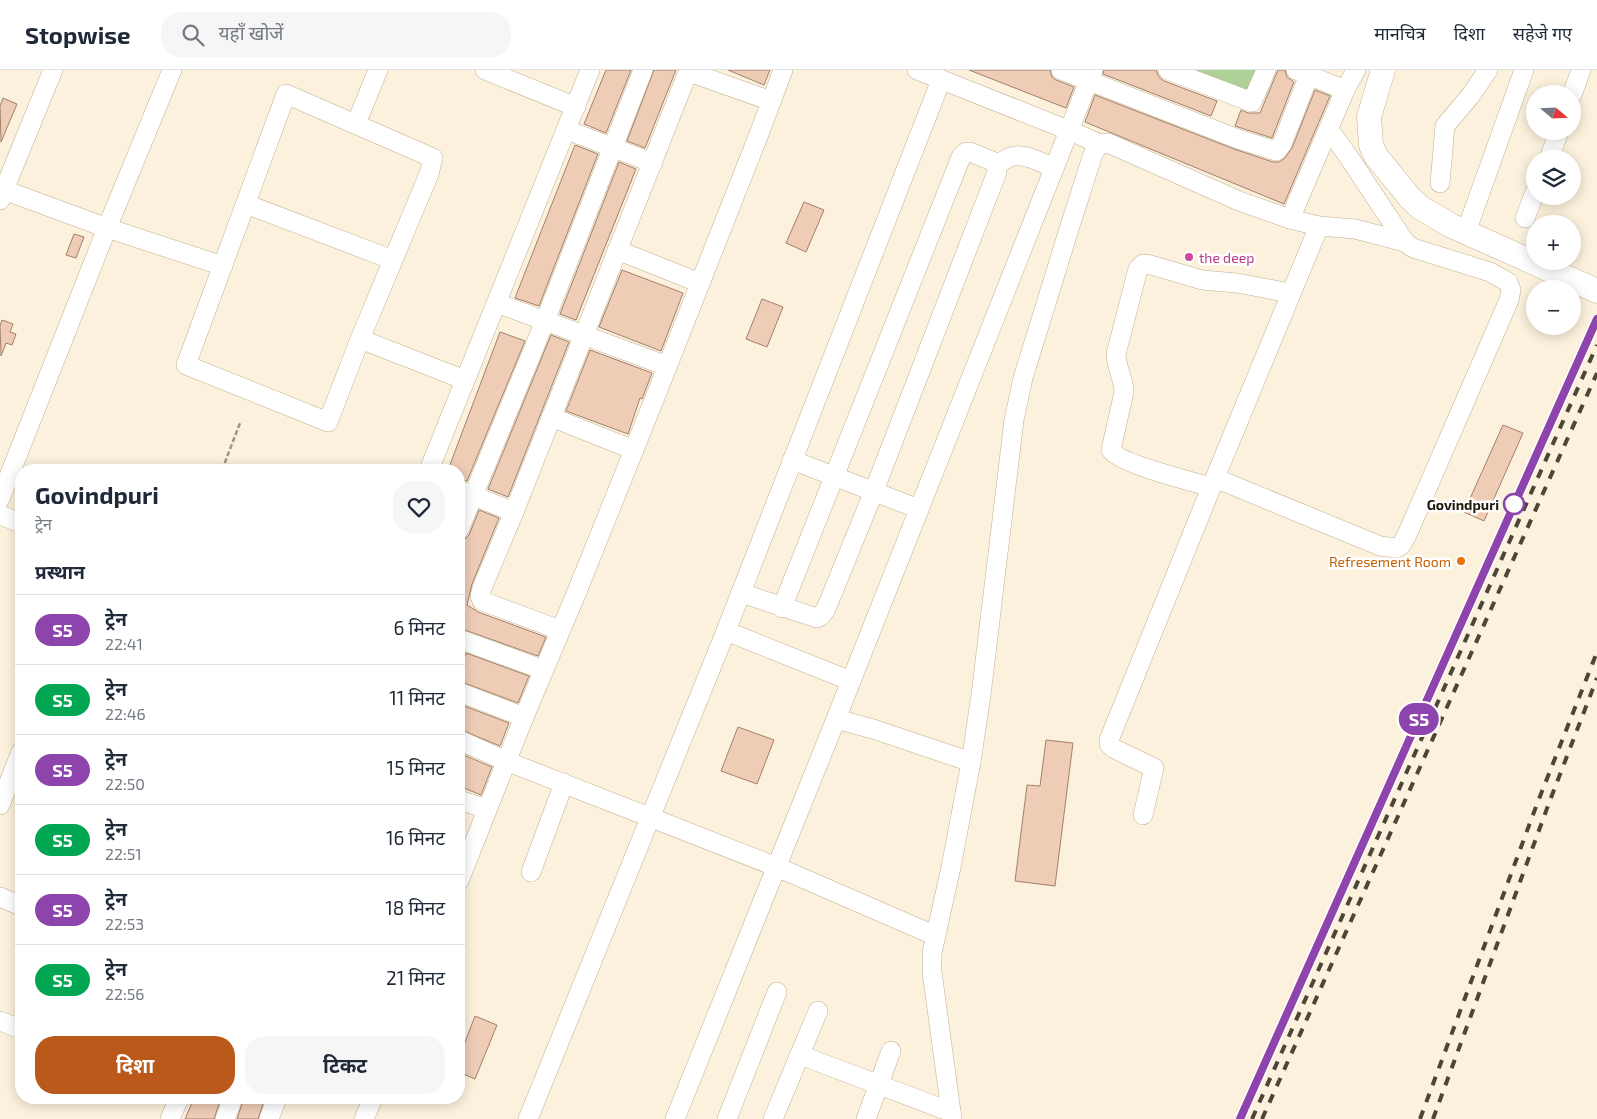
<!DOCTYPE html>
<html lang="hi">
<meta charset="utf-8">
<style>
:root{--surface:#fff;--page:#f6f6f7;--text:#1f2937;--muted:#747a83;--line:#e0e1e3;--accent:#ba5919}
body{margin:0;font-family:"Exo 2","Noto Sans Devanagari",sans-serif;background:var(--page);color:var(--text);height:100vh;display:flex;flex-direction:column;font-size:19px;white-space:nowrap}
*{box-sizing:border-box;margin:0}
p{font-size:16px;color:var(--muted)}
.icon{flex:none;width:28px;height:28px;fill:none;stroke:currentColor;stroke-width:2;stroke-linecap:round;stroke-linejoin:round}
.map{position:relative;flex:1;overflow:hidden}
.drawer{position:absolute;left:15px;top:394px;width:450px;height:640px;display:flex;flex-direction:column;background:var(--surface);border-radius:20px;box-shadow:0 2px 12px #0003}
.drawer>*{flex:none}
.badge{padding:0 10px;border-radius:16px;font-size:18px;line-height:32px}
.needle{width:32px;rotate:109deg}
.buttons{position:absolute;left:1526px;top:15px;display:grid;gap:10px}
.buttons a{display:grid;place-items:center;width:55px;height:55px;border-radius:50%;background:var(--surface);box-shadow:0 2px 12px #0003;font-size:25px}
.map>.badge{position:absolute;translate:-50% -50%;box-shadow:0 0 0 2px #fff}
h2{padding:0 20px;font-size:19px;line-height:45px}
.round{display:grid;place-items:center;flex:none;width:52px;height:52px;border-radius:20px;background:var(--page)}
.head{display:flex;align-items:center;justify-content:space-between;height:85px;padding:0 20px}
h1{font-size:24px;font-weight:700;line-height:38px}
.button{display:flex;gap:10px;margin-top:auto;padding:10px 20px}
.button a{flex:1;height:58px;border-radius:20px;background:var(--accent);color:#fff;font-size:20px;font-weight:700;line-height:58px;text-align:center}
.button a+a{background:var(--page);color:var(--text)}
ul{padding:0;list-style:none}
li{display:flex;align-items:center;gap:15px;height:70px;padding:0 20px;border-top:1px solid var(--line)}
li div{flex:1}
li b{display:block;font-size:19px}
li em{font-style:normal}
li .badge{min-width:55px;font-weight:700;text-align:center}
header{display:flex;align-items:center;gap:30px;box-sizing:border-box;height:70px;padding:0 25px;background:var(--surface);border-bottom:1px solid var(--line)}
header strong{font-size:24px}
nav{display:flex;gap:28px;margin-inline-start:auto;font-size:18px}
.search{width:350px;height:45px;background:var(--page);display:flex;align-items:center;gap:12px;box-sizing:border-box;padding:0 18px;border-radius:20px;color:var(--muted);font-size:19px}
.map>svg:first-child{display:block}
.green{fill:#add197}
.building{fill:#efccb6;stroke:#a1806c}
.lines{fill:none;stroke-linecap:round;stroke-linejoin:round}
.minor-casing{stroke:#c2af8e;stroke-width:20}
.major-casing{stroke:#c2af8e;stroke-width:25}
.path{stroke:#a09785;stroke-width:2.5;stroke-dasharray:5 2.5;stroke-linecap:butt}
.minor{stroke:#fff;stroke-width:19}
.major{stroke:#fff;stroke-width:24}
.rail{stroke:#4d4537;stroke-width:4;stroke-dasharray:9 9;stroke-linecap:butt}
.line-casing{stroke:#fff;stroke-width:11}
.line{stroke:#8e44ad;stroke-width:8}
.hotel-dot{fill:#d1479c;stroke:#fff;stroke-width:2}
.stop-dot{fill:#fff;stroke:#8e44ad;stroke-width:2.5}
.food-dot{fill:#e8710a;stroke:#fff;stroke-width:2}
.labels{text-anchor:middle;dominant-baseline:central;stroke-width:5;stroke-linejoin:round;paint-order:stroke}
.hotel-label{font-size:14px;fill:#b23c85;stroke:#fff;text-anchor:start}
.stop-label{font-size:14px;font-weight:bold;fill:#20190c;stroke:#fff;text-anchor:end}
.food-label{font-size:14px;fill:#c56008;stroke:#fff;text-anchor:end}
</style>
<header>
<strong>Stopwise</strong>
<div class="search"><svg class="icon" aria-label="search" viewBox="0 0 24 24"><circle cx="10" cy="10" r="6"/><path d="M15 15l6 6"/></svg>यहाँ खोजें</div>
<nav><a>मानचित्र</a><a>दिशा</a><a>सहेजे गए</a></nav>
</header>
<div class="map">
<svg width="1597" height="1049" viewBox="0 0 1597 1049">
<rect width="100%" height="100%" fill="#fcf1dc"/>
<path class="green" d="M1183,0H1260L1249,26Z"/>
<g class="building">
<path d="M606,0H631L606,63L584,54Z"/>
<path d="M654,0H676L645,78L627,71Z"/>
<path d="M728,0H770L764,15Z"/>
<path d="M969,0H1050L1052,7L1056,10L1074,17L1066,38Z"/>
<path d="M1104,0H1156L1159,7L1164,11L1217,31L1211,46L1103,4Z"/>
<path d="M1278,0H1285L1287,7L1294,12L1272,68L1235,56L1241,40L1248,43H1260Z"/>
<path d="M1315,20L1330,26L1284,134L1085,52L1095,25L1234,79L1273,92H1279L1285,88L1292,78Z"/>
<path d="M3,28L17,34L1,72L0,36Z"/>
<path d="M575,75L598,84L539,236L515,228Z"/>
<path d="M619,92L636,99L576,250L560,244Z"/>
<path d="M804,132L824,140L806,182L786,173Z"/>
<path d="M74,164L84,167L76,188L66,185Z"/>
<path d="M622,200L683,223L661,281L599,257Z"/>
<path d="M762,229L783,237L767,277L746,269Z"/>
<path d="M2,250L13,254L10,262L16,264L12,275L6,273L1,286L0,256Z"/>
<path d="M500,262L525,271L467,411L459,409V400H448Z"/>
<path d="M551,265L569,272L508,427L488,419Z"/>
<path d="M590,280L652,303L642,329L640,328L628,364L566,341Z"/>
<path d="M1503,355L1523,363L1484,451L1464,442Z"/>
<path d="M479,440L499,448L472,514L467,535L478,542L546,567L538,586L459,558V471L465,469L469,465Z"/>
<path d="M466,583L529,606L518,633L459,611V591L462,593Z"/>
<path d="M459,634L509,653L500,676L459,659Z"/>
<path d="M738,657L774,670L757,714L721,701Z"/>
<path d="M1046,670L1073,673L1055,816L1015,811L1027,715L1040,716Z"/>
<path d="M459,683L492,697L481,725L459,716Z"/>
<path d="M475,946L497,955L475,1009L459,1002V988Z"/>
<path d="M194,1028H221L214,1049H185Z"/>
<path d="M244,1028H265L258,1049H237Z"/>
</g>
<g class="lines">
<defs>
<g id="minor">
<path d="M485,0L576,37"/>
<path d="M917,0L1068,60L1100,74"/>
<path d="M1061,0L1238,69L1276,81L1282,74L1311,0"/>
<path d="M1168,0L1252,32L1266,0"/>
<path d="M1345,20L1356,0"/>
<path d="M286,24L433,88L429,104L360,269L328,352L186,295Z"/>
<path d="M1572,25L1581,0"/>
<path d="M356,54L378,0"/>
<path d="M567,60L653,93"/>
<path d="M1329,60L1346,83L1405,172"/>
<path d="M1549,89L1559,61"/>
<path d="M997,95C1002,92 1006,88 1011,87C1024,82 1042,93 1054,98"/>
<path d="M1440,113L1445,56L1471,25L1488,0"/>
<path d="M4,120L53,0"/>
<path d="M0,130L4,120L107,158L223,196"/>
<path d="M246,134L393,190"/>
<path d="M1525,148L1535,122"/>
<path d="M1290,149L1345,20L1296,0"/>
<path d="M1466,162L1524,0"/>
<path d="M617,180L700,213"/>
<path d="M497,233L667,296"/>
<path d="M360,269L465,310"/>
<path d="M551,347L634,380"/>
<path d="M792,390L919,439"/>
<path d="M429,400L590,0"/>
<path d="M1211,417C1193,412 1118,393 1111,380L1124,322C1124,309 1116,297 1116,284L1138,199L1143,194L1151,195L1202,210L1237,213L1290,223"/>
<path d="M459,420L514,442"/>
<path d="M0,429L107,158L172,0"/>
<path d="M0,445L21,453"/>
<path d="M459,460L545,251L643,0"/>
<path d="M741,523L817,548L821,546L826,539L874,421L997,102V95L992,91L970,82H966L961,87L782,538"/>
<path d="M560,560L482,531L480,526L482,518L514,442L686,7L690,4H695L771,31"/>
<path d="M459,569L544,600"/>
<path d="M851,611L726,561L941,10"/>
<path d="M459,622L524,647"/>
<path d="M836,649L873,659L971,692"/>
<path d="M459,670L506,691L777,797L936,866"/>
<path d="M459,730L487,739"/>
<path d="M0,735L21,682"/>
<path d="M1143,745L1154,698L1113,678L1109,674V670L1215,408"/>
<path d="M531,802L564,713"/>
<path d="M459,811L524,647L576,524L658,320L759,64L783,0"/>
<path d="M0,827L21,836"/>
<path d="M0,951L21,959"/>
<path d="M800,985L951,1042"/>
<path d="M170,1049L179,1028"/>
<path d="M225,1049L233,1028"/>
<path d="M269,1049L277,1028"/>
<path d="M364,1049L373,1028"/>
<path d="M528,1049L726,561"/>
<path d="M675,1049L836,649L1093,0"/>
<path d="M727,1049L777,922"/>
<path d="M773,1049L818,941"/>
<path d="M866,1049L891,981"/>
<path d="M952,1049L932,902V883L951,797L971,692L981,625L1014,350L1023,308L1070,156L1093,84L1100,74L1108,73L1239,131L1290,149L1319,156L1355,159L1405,172L1413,178L1490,202L1508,212L1511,220L1509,230L1406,467L1401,475L1396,478L1380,476L1215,408L1319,156"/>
</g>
<path id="major" d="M1383,0L1369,47L1371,75L1376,86L1410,128L1421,138L1452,156L1597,221"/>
</defs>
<use href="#minor" class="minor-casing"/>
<use href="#major" class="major-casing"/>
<path class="path" d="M222,400L240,353"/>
<use href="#minor" class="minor"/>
<use href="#major" class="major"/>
<g class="rail">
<path d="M1240,1049L1597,249"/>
<path d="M1252,1049L1597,275"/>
<path d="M1262,1049L1597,303"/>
<path d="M1420,1049L1537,734L1597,582"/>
<path d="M1433,1049L1549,733L1597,608"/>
</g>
</g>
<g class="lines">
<defs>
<path id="line" d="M1240,1049L1597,249"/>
</defs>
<use href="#line" class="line-casing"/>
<use href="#line" class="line"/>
</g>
<circle class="hotel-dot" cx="1189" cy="187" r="5"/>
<circle class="stop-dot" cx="1514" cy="434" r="10"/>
<circle class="food-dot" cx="1461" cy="491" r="5"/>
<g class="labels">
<g class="hotel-label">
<text x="1199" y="187">the deep</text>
</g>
<g class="stop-label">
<text x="1499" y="434">Govindpuri</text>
</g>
<g class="food-label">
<text x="1451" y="491">Refresement Room</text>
</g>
</g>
</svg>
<div class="buttons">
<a><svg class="needle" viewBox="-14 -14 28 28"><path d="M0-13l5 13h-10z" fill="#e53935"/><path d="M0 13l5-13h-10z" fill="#747a83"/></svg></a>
<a><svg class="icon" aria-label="layers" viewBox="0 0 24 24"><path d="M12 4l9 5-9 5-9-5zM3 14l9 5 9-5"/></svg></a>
<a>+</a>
<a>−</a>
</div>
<b class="badge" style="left:1419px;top:649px;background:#8e44ad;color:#fff">S5</b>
<section class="drawer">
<div class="head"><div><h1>Govindpuri</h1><p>ट्रेन</p></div><a class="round"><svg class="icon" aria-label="heart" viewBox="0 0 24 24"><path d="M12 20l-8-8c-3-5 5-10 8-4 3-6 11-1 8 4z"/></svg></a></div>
<h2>प्रस्थान</h2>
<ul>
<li><span class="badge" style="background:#8e44ad;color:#fff">S5</span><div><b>ट्रेन</b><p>22:41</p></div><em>6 मिनट</em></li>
<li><span class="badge" style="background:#00a651;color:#fff">S5</span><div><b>ट्रेन</b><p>22:46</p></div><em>11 मिनट</em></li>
<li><span class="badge" style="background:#8e44ad;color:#fff">S5</span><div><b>ट्रेन</b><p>22:50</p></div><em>15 मिनट</em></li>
<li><span class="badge" style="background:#00a651;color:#fff">S5</span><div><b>ट्रेन</b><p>22:51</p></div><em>16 मिनट</em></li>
<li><span class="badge" style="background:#8e44ad;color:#fff">S5</span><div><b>ट्रेन</b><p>22:53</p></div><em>18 मिनट</em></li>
<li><span class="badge" style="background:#00a651;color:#fff">S5</span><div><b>ट्रेन</b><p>22:56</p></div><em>21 मिनट</em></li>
</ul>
<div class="button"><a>दिशा</a><a>टिकट</a></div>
</section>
</div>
